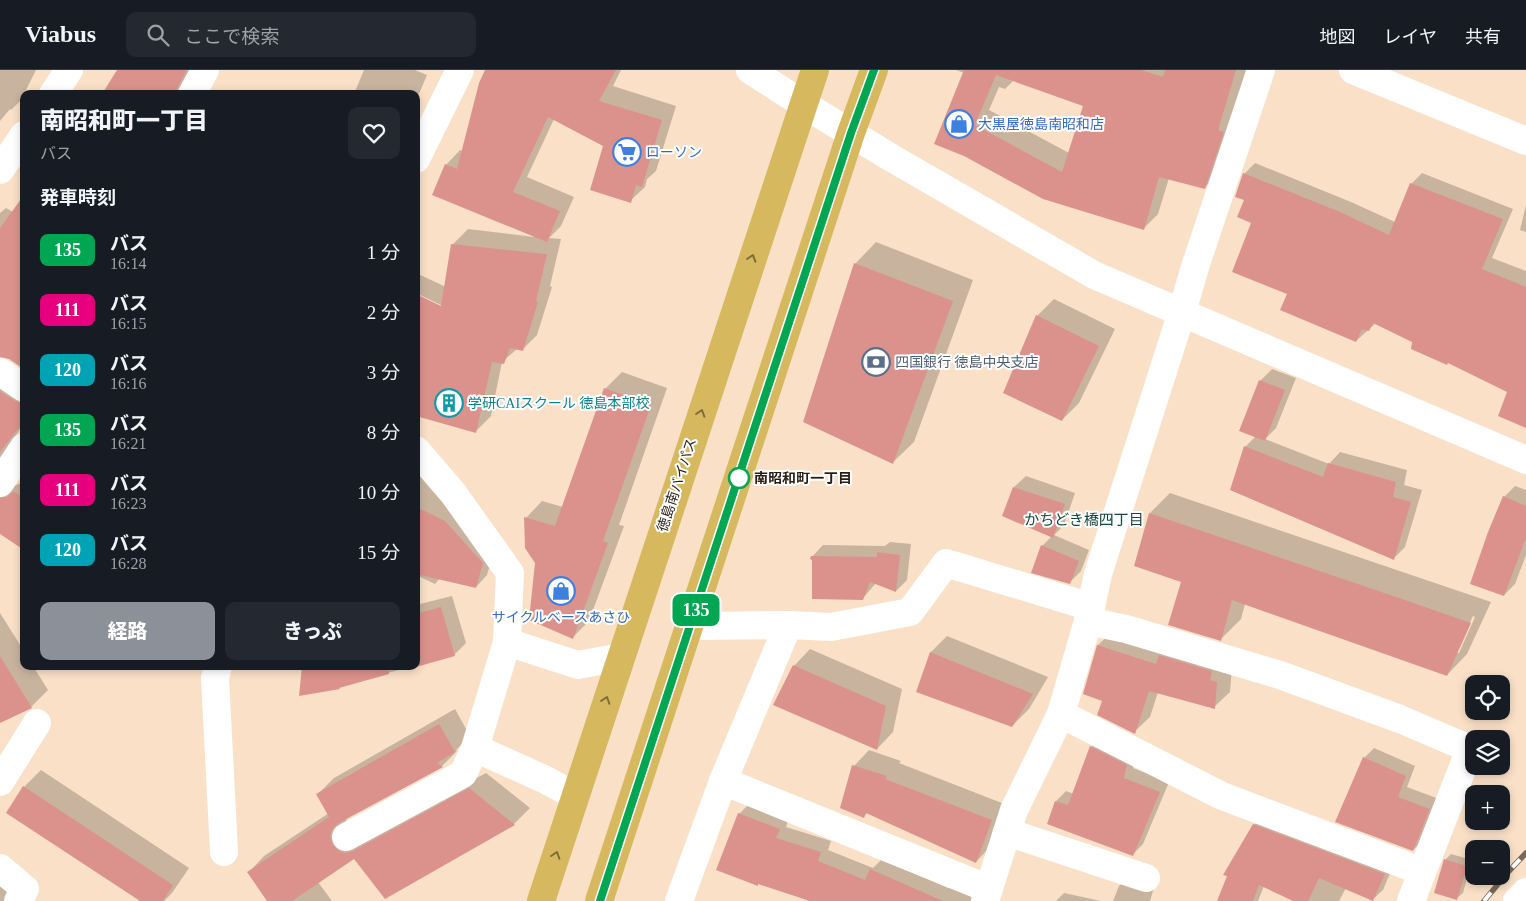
<!DOCTYPE html>
<html lang="ja">
<meta charset="utf-8">
<style>
:root{--surface:#171b24;--page:#242831;--text:#f1f3f6;--muted:#9ea1a6;--line:#363941;--accent:#8c9099}
body{margin:0;font-family:"Times New Roman","Noto Sans JP",serif;background:var(--page);color:var(--text);height:100vh;display:flex;flex-direction:column;font-size:19px;white-space:nowrap}
*{box-sizing:border-box;margin:0}
p{font-size:16px;color:var(--muted)}
.icon{flex:none;width:28px;height:28px;fill:none;stroke:currentColor;stroke-width:2;stroke-linecap:round;stroke-linejoin:round}
.map{position:relative;flex:1;overflow:hidden}
.drawer{position:absolute;left:20px;top:20px;width:400px;height:580px;display:flex;flex-direction:column;background:var(--surface);border-radius:10px;box-shadow:0 2px 8px #0003}
.drawer>*{flex:none}
.badge{padding:0 10px;border-radius:8px;font-size:18px;line-height:32px}
.controls{position:absolute;left:1465px;top:605px;display:grid;gap:10px}
.controls a{display:grid;place-items:center;width:45px;height:45px;border-radius:10px;background:var(--surface);box-shadow:0 2px 8px #0003;font-size:25px}
.map>.badge{position:absolute;translate:-50% -50%;box-shadow:0 0 0 2px #fff}
h2{padding:0 20px;font-size:19px;line-height:45px}
.round{display:grid;place-items:center;flex:none;width:52px;height:52px;border-radius:10px;background:var(--page)}
.summary{display:flex;align-items:center;justify-content:space-between;height:85px;padding:0 20px}
h1{font-size:24px;font-weight:800;line-height:38px}
.primary-button{display:flex;gap:10px;margin-top:auto;padding:10px 20px}
.primary-button a{flex:1;height:58px;border-radius:10px;background:var(--accent);color:#fff;font-size:20px;font-weight:800;line-height:58px;text-align:center}
.primary-button a+a{background:var(--page);color:var(--text)}
ul{padding:0;list-style:none}
li{display:flex;align-items:center;gap:15px;height:60px;padding:0 20px}
li div{flex:1}
li b{display:block;font-size:19px}
li em{font-style:normal}
li .badge{min-width:55px;font-weight:700;text-align:center}
header{display:flex;align-items:center;gap:30px;box-sizing:border-box;height:70px;padding:0 25px;background:var(--surface);border-bottom:1px solid var(--line)}
header strong{font-size:24px}
nav{display:flex;gap:28px;margin-inline-start:auto;font-size:18px}
.search{width:350px;height:45px;background:var(--page);display:flex;align-items:center;gap:12px;box-sizing:border-box;padding:0 18px;border-radius:10px;color:var(--muted);font-size:19px}
.map>svg:first-child{display:block}
.shadow{fill:#0003;fill-rule:evenodd}
.building{fill:#dc928c;fill-rule:evenodd}
.lines{fill:none;stroke-linecap:round;stroke-linejoin:round}
.minor{stroke:#fff;stroke-width:28}
.highway{stroke:#d6b85f;stroke-width:28}
.rail-casing{stroke:#776758;stroke-width:5.5}
.rail{stroke:#fff;stroke-width:4;stroke-dasharray:11;stroke-linecap:butt}
.oneway{stroke:#7f6b3a}
.line-casing{stroke:#fff;stroke-width:11}
.line{stroke:#00a651;stroke-width:8}
.stop-dot{fill:#fff;stroke:#00a651;stroke-width:2.5}
.labels{text-anchor:middle;dominant-baseline:central;stroke-width:4;stroke-linejoin:round;paint-order:stroke}
.shop-label{font-size:14px;fill:#366cbe;stroke:#fff;text-anchor:start}
.service-label{font-size:14px;fill:#4e5e75;stroke:#fff;text-anchor:start}
.culture-label{font-size:14px;fill:#0d838f;stroke:#fff;text-anchor:start}
.stop-label{font-size:14px;font-weight:bold;fill:#281e15;stroke:#fff;text-anchor:start}
.street-label{font-size:14px;fill:#281e15;stroke:#fff}
.neighbourhood-label{font-size:15px;fill:#13493b;stroke:#fff}
</style>
<header>
<strong>Viabus</strong>
<div class="search"><svg class="icon" aria-label="search" viewBox="0 0 24 24"><circle cx="10" cy="10" r="6"/><path d="M15 15l6 6"/></svg>ここで検索</div>
<nav><a>地図</a><a>レイヤ</a><a>共有</a></nav>
</header>
<div class="map">
<svg width="1526" height="831" viewBox="0 0 1526 831">
<rect width="100%" height="100%" fill="#fae0c7"/>
<g class="shadow">
<path d="M0,0H36L21,30L11,40L10,39L0,51Z"/>
<path d="M118,0H191L176,24H109Z"/>
<path d="M364,0H415L427,5L416,31V24H354Z"/>
<path d="M487,0H621L613,16L676,36L656,101L647,109L645,117L630,131L604,76L554,49L527,107L574,127L561,156L549,168L561,169L550,216L552,217L537,265L522,280L517,279L502,292L491,346L476,361L446,240L447,238L416,223V203L446,217L453,174L468,159L534,167L446,95L460,80L463,81Z"/>
<path d="M956,0H1246L1232,45L1219,103L1204,118L1169,108L1158,144L1143,159L965,85L964,3ZM1014,10L1084,36L1069,83L989,40L999,17L1005,19Z"/>
<path d="M1255,93L1351,132L1395,152L1411,114L1422,103L1513,139L1492,188L1526,201V357L1509,321L1376,253L1356,271L1289,223L1253,152L1246,129L1244,104Z"/>
<path d="M1526,135V162L1520,160Z"/>
<path d="M6,138L13,142L9,288L0,285V143Z"/>
<path d="M876,172L973,210L914,372L892,393L855,194Z"/>
<path d="M1054,229L1115,259L1079,333L1062,350L1037,246Z"/>
<path d="M0,296L24,314V353L0,390Z"/>
<path d="M1272,299L1296,308L1276,358L1265,369L1329,394L1340,382L1407,400L1404,415L1422,420L1405,477L1394,488L1245,377L1256,366L1240,360L1261,310Z"/>
<path d="M622,302L667,318L619,455L624,456L589,551L572,568L536,492L526,448L542,431L563,437L605,319Z"/>
<path d="M416,395L494,481L487,505L476,517L440,508L435,514L416,505Z"/>
<path d="M1026,406L1075,423L1064,455L1054,465L1089,480L1081,501L1069,513L1042,476L1052,466L1014,417Z"/>
<path d="M0,407L14,416L24,412V478L0,463Z"/>
<path d="M1515,416L1526,420V485L1515,514L1504,525V427Z"/>
<path d="M1170,423L1491,532L1467,584L1447,605L1245,534L1241,549L1220,570L1183,512L1150,443ZM1473,546L1475,547L1459,583H1456Z"/>
<path d="M890,472L911,474L907,510L896,521L876,513L863,528L812,487L823,475L885,476Z"/>
<path d="M452,526L466,573L454,585L416,595V535Z"/>
<path d="M0,543L24,581V596H33L48,620L31,637L0,651Z"/>
<path d="M1114,560L1232,597L1230,622L1214,637L1158,622L1150,647L1134,662L1104,630L1084,624L1098,575Z"/>
<path d="M947,566L1048,607L1029,639L1012,656L917,621L931,582Z"/>
<path d="M810,579L902,619L893,662L877,679L794,596Z"/>
<path d="M303,596H413L341,616Z"/>
<path d="M455,639L470,666L456,680L457,681L442,696L346,748L348,759L370,766L486,703L530,738L514,754L385,828L355,787L318,812L332,831H268L249,802L264,786L329,743L318,724L334,708Z"/>
<path d="M1101,667L1136,685L1133,698L1169,712L1143,774L1133,784L1056,731L1066,721L1074,724L1091,677Z"/>
<path d="M1374,678L1415,696L1407,717L1439,729L1423,770L1413,780L1364,688Z"/>
<path d="M869,680L901,691L899,693L1007,735L991,776L976,792L868,742L864,746L854,696Z"/>
<path d="M41,700L189,798L172,823L164,831H142L24,717Z"/>
<path d="M750,733L789,748L786,757L831,771L828,780L873,798L882,789L948,818L955,811L977,821L973,831H809L792,824L739,744Z"/>
<path d="M1264,745L1394,794L1383,820L1373,829L1346,818L1339,831H1296L1264,816L1258,831H1219L1254,755Z"/>
<path d="M1451,784L1472,790L1463,823L1457,828L1445,790Z"/>
<path d="M0,797L19,831H0Z"/>
<path d="M1129,806L1155,814L1150,831H1113L1119,816Z"/>
<path d="M1064,823L1101,831H1056Z"/>
</g>
<g class="building">
<path d="M117,0H187L174,24H102Z"/>
<path d="M485,0H616L599,31L662,50L642,117L636,115L631,133L590,120L603,76L548,47L513,122L560,141L547,172L432,125L445,94L457,99L479,13Z"/>
<path d="M964,0H1141L1163,7L1165,0H1236L1218,60L1224,62L1205,119L1159,107L1144,160L1043,129L964,86L934,74ZM996,5L1083,36L1062,102L975,55Z"/>
<path d="M1243,103L1340,142L1389,165L1410,113L1503,149L1482,199L1526,217V358L1498,346L1507,322L1448,293L1447,295L1411,279L1412,272L1373,253L1369,261L1362,259L1356,272L1280,240L1287,224L1232,202L1251,153L1237,147L1244,130L1235,127Z"/>
<path d="M24,125V299L9,289L0,287V158Z"/>
<path d="M451,174L547,184L536,231L538,232L523,281L510,278L504,294L492,292L476,363L416,346V224L441,236Z"/>
<path d="M854,193L953,231L893,394L803,352Z"/>
<path d="M1036,245L1099,276L1062,351L1003,323Z"/>
<path d="M1259,310L1285,320L1265,371L1239,361Z"/>
<path d="M604,318L651,335L603,471L608,473L573,569L529,550L535,493L525,478L524,447L555,456Z"/>
<path d="M0,321L15,331L24,334V351L0,382Z"/>
<path d="M1244,376L1323,407L1328,393L1396,412L1393,427L1411,432L1394,490L1230,420Z"/>
<path d="M1013,417L1065,434L1053,468L1002,446Z"/>
<path d="M13,421L24,428V480L0,464V428L7,427Z"/>
<path d="M1503,426L1526,436V468L1504,526L1470,514L1488,462Z"/>
<path d="M416,437L445,451L483,493L476,518L416,504Z"/>
<path d="M1149,443L1402,529L1471,553L1447,606L1232,530L1221,571L1168,555L1181,512L1134,496Z"/>
<path d="M1041,475L1079,491L1070,514L1031,503Z"/>
<path d="M877,482L900,485L896,522L870,512L863,530L812,529V490L810,489L811,486L877,487Z"/>
<path d="M441,537L455,586L416,597V544Z"/>
<path d="M1097,575L1156,594L1159,585L1212,601L1210,610L1217,612L1215,639L1149,621L1135,664L1097,645L1102,631L1083,624Z"/>
<path d="M930,582L1033,624L1012,657L916,622Z"/>
<path d="M0,586L32,638L0,653Z"/>
<path d="M793,595L886,636L877,680L773,635Z"/>
<path d="M302,596H388L389,604L339,618L340,619L299,626Z"/>
<path d="M439,654L455,682L437,693L443,697L339,753L333,758L330,766L333,775L338,780L345,783L353,781L469,718L515,755L385,829L354,789L292,831H267L247,802L329,747L316,724Z"/>
<path d="M1090,676L1127,695L1124,708L1160,722L1133,786L1047,754L1055,731L1068,735Z"/>
<path d="M1363,687L1406,706L1398,727L1430,739L1413,781L1335,752Z"/>
<path d="M852,695L887,706L885,709L992,750L976,793L866,743L864,748L840,738Z"/>
<path d="M23,716L173,815L163,831H140L6,743Z"/>
<path d="M738,743L780,759L776,768L821,782L818,791L865,810L870,799L943,831H810L758,814V816L716,800Z"/>
<path d="M1253,754L1385,804L1373,831L1319,808L1308,831H1293L1259,815L1253,831H1217L1227,806L1223,805Z"/>
<path d="M1444,789L1467,796L1457,830L1434,823Z"/>
</g>
<g class="lines">
<g class="minor">
<path d="M750,0L803,34L890,87L1094,205L1526,390"/>
<path d="M1353,0L1526,71"/>
<path d="M53,24L69,0"/>
<path d="M192,24L205,0"/>
<path d="M416,89L460,0"/>
<path d="M0,100L24,65"/>
<path d="M0,302L24,318"/>
<path d="M416,380L453,423L510,503L507,572L578,595L621,587"/>
<path d="M0,413L24,377"/>
<path d="M1088,551L1126,559L1280,605L1400,649L1470,679L1411,831"/>
<path d="M691,556L788,555L831,557L910,542L946,493L1091,537"/>
<path d="M507,572L475,678L546,710L575,726"/>
<path d="M218,596L215,608L224,782"/>
<path d="M1061,644L1222,726L1421,801"/>
<path d="M723,711L788,555"/>
<path d="M0,712L37,653"/>
<path d="M1007,762L1146,808"/>
<path d="M346,767L463,704L475,678"/>
<path d="M0,798L25,819L18,831"/>
<path d="M679,831L723,711L989,819"/>
<path d="M985,831L1014,740L1061,644L1088,551L1098,504L1182,242L1195,197L1261,0"/>
<path d="M1517,831L1526,822"/>
</g>
<g class="highway">
<path d="M541,831L815,0"/>
<path d="M599,831L851,63L874,0"/>
</g>
<defs>
<path id="rail" d="M1484,831L1509,801L1526,783"/>
</defs>
<use href="#rail" class="rail-casing"/>
<use href="#rail" class="rail"/>
</g>
<defs><path id="oneway-chevron" d="M-2-3.5L2.5 0L-2 3.5" fill="none" stroke-width="1.6" stroke-linecap="round" stroke-linejoin="round" transform="scale(1.25)"/></defs>
<g class="oneway">
<use href="#oneway-chevron" transform="translate(752 188) rotate(-72)"/>
<use href="#oneway-chevron" transform="translate(701 343) rotate(-72)"/>
<use href="#oneway-chevron" transform="translate(606 630) rotate(-72)"/>
<use href="#oneway-chevron" transform="translate(556 785) rotate(-72)"/>
</g>
<g class="lines">
<defs>
<path id="line" d="M600,831L851,63L874,0"/>
</defs>
<use href="#line" class="line-casing"/>
<use href="#line" class="line"/>
</g>
<defs>
<symbol id="shop-ring" viewBox="-11 -11 22 22"><circle r="9.5" fill="#fff" stroke="#3f7fe0" stroke-width="1.5"/><path d="M-5-2.5h2.3a2.7 3.5 0 0 1 5.4 0H5L5.5 6h-11ZM-1.5-2.5h3a1.5 2.3 0 0 0-3 0Z" fill="#3f7fe0"/></symbol>
<symbol id="supermarket-ring" viewBox="-11 -11 22 22"><circle r="9.5" fill="#fff" stroke="#3f7fe0" stroke-width="1.5"/><path d="M-6-5.5h2.5l.6 2H6L4.5 2H-2.5L-4.4-4H-6ZM-1.5 3.2a1.3 1.3 0 1 0 .1 0ZM3 3.2a1.3 1.3 0 1 0 .1 0Z" fill="#3f7fe0"/></symbol>
<symbol id="bank-ring" viewBox="-11 -11 22 22"><circle r="9.5" fill="#fff" stroke="#5c6f8a" stroke-width="1.5"/><path d="M-6-4H6V4H-6ZM0-2.3a2.3 2.3 0 1 0 0 4.6a2.3 2.3 0 1 0 0-4.6Z" fill="#5c6f8a"/></symbol>
<symbol id="building-ring" viewBox="-11 -11 22 22"><circle r="9.5" fill="#fff" stroke="#0f9aa8" stroke-width="1.5"/><path d="M-4-6H4V6H1V3H-1V6H-4ZM-2.5-4.3h1.7v1.8h-1.7ZM.8-4.3h1.7v1.8H.8ZM-2.5-1h1.7V.8h-1.7ZM.8-1h1.7V.8H.8Z" fill="#0f9aa8"/></symbol>
</defs>
<g fill-rule="evenodd">
<use href="#shop-ring" x="943" y="38" width="32" height="32"/>
<use href="#supermarket-ring" x="611" y="66" width="32" height="32"/>
<use href="#bank-ring" x="860" y="276" width="32" height="32"/>
<use href="#building-ring" x="433" y="317" width="32" height="32"/>
<use href="#shop-ring" x="545" y="505" width="32" height="32"/>
</g>
<circle class="stop-dot" cx="739" cy="408" r="10"/>
<g class="labels">
<g class="shop-label">
<text x="978" y="54">大黒屋徳島南昭和店</text>
<text x="646" y="82">ローソン</text>
<text x="561" y="547" text-anchor="middle">サイクルベースあさひ</text>
</g>
<g class="service-label">
<text x="895" y="292">四国銀行 徳島中央支店</text>
</g>
<g class="culture-label">
<text x="468" y="333">学研CAIスクール 徳島本部校</text>
</g>
<g class="stop-label">
<text x="754" y="408">南昭和町一丁目</text>
</g>
<g class="street-label">
<text transform="translate(677 415) rotate(-72)">徳島南バイパス</text>
</g>
<g class="neighbourhood-label">
<text x="1084" y="450">かちどき橋四丁目</text>
</g>
</g>
</svg>
<div class="controls">
<a><svg class="icon" aria-label="locate" viewBox="0 0 24 24"><circle cx="12" cy="12" r="6"/><path d="M12 2v4M12 18v4M2 12h4M18 12h4"/></svg></a>
<a><svg class="icon" aria-label="layers" viewBox="0 0 24 24"><path d="M12 4l9 5-9 5-9-5zM3 14l9 5 9-5"/></svg></a>
<a>+</a>
<a>−</a>
</div>
<b class="badge" style="left:696px;top:540px;background:#00a651;color:#fff">135</b>
<section class="drawer">
<div class="summary"><div><h1>南昭和町一丁目</h1><p>バス</p></div><a class="round"><svg class="icon" aria-label="heart" viewBox="0 0 24 24"><path d="M12 20l-8-8c-3-5 5-10 8-4 3-6 11-1 8 4z"/></svg></a></div>
<h2>発車時刻</h2>
<ul>
<li><span class="badge" style="background:#00a651;color:#fff">135</span><div><b>バス</b><p>16:14</p></div><em>1 分</em></li>
<li><span class="badge" style="background:#e6007e;color:#fff">111</span><div><b>バス</b><p>16:15</p></div><em>2 分</em></li>
<li><span class="badge" style="background:#00a3b4;color:#fff">120</span><div><b>バス</b><p>16:16</p></div><em>3 分</em></li>
<li><span class="badge" style="background:#00a651;color:#fff">135</span><div><b>バス</b><p>16:21</p></div><em>8 分</em></li>
<li><span class="badge" style="background:#e6007e;color:#fff">111</span><div><b>バス</b><p>16:23</p></div><em>10 分</em></li>
<li><span class="badge" style="background:#00a3b4;color:#fff">120</span><div><b>バス</b><p>16:28</p></div><em>15 分</em></li>
</ul>
<div class="primary-button"><a>経路</a><a>きっぷ</a></div>
</section>
</div>
